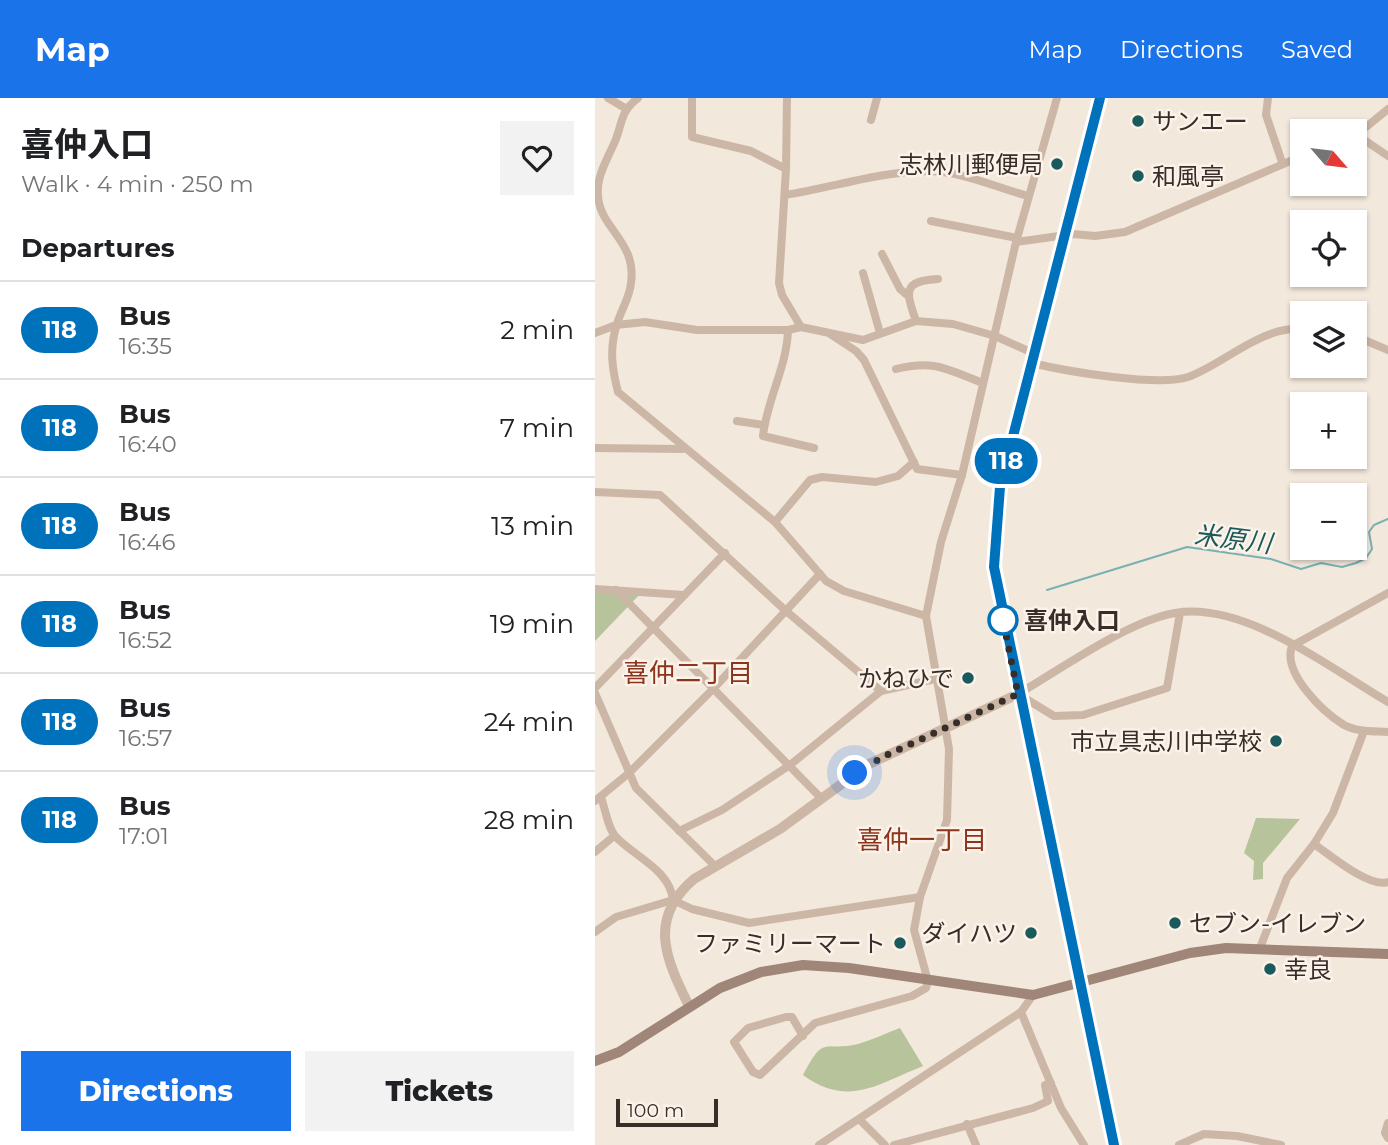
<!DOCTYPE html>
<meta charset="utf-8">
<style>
:root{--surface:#fff;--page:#f2f2f2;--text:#202124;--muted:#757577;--line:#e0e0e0;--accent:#1a73e8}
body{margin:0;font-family:Montserrat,"Noto Sans JP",sans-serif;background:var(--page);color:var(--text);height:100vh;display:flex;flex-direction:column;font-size:26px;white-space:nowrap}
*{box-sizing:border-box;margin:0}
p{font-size:23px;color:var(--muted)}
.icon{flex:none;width:38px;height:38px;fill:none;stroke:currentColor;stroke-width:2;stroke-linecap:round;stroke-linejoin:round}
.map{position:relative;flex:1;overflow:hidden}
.side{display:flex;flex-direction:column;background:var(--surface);width:595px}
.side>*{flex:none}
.badge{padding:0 14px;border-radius:23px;font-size:24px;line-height:46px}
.needle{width:46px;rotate:118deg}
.tools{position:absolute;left:695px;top:21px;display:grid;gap:14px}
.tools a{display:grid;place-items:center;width:77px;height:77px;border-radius:0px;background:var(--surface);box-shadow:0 2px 5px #0004;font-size:35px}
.scale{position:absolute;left:21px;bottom:18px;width:102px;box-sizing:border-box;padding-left:7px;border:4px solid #382d28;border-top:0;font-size:19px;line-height:24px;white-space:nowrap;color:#382d28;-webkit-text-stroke:5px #fbf2e9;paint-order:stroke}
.you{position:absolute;width:35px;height:35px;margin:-18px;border:5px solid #fff;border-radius:50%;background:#1a73e8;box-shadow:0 0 0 10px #1a73e833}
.map>.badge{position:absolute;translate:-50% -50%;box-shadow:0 0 0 4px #fff}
h2{padding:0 21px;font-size:26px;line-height:63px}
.round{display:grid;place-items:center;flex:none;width:74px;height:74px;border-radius:0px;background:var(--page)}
.overview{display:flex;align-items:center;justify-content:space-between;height:119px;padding:0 21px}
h1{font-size:33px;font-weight:800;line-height:52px}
.button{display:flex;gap:14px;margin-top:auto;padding:14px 21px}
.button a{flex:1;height:80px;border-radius:0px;background:var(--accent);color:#fff;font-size:28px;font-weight:800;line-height:80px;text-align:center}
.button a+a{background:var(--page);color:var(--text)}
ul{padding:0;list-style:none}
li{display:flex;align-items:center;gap:21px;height:98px;padding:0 21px;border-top:2px solid var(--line)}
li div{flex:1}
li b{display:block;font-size:26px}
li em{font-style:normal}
li .badge{min-width:77px;font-weight:700;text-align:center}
header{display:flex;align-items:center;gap:42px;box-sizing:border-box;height:98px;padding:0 35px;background:var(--accent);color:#fff}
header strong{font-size:33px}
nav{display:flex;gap:38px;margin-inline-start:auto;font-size:24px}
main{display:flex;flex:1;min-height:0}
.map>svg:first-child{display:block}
.green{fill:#b7c39b}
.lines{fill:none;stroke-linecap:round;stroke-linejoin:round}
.stream{stroke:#79b1b2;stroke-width:2}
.minor{stroke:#ccb7a7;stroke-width:8}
.tertiary{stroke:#ccb7a7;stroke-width:10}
.secondary{stroke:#a08678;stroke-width:10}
.primary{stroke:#7b6358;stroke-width:12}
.line-casing{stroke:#fff;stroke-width:16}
.line{stroke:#0072bc;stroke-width:10}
.walk{stroke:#382d28;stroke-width:7;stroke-dasharray:0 12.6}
.poi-dot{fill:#1b5a5c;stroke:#fbf2e9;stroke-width:2.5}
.stop-dot{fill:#fff;stroke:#0072bc;stroke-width:3.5}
.labels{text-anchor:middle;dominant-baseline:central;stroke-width:5;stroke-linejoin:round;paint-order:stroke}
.poi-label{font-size:24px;fill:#382d28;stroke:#fbf2e9;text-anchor:end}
.stop-label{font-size:24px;font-weight:bold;fill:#382d28;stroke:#fbf2e9;text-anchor:start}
.water-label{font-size:26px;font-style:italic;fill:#1b5a5c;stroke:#fbf2e9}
.neighbourhood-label{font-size:26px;fill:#8c341c;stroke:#fbf2e9}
</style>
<header>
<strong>Map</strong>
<nav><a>Map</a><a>Directions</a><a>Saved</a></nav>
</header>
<main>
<section class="side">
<div class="overview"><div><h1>喜仲入口</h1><p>Walk · 4 min · 250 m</p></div><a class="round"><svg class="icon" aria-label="heart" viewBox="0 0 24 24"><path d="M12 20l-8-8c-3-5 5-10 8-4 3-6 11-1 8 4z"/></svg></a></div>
<h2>Departures</h2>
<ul>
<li><span class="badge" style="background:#0072bc;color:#fff">118</span><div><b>Bus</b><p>16:35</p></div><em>2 min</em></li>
<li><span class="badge" style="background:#0072bc;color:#fff">118</span><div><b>Bus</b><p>16:40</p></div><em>7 min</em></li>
<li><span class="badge" style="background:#0072bc;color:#fff">118</span><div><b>Bus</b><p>16:46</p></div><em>13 min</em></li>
<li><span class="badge" style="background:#0072bc;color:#fff">118</span><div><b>Bus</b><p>16:52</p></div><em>19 min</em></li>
<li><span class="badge" style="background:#0072bc;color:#fff">118</span><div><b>Bus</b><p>16:57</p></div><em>24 min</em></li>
<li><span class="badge" style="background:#0072bc;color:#fff">118</span><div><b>Bus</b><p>17:01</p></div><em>28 min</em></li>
</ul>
<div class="button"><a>Directions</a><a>Tickets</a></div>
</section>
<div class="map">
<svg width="793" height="1047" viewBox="0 0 793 1047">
<rect width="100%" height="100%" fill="#f3e8dc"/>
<g class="green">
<path d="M0,491L47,494L0,543Z"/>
<path d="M661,720L705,721L668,765V781L658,782L659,763L649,755Z"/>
<path d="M305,930L328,968C283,986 253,1010 208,977C230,936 226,954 263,946C277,942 291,935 305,930Z"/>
</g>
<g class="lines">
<path class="stream" d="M452,492L592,449L676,461L706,471L726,465L747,469L761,465L771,460L777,451L774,434L779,427L793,421"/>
<g class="minor">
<path d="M13,0L30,10"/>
<path d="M43,0C26,13 28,22 21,41C14,58 1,78 3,97C4,130 42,143 36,185C35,199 26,212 22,226C14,250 17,271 23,294L180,424L231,483L249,493L331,518"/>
<path d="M97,0V39L156,53L191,71"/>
<path d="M192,0L191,71L184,185L187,197L206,229L268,242L321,223L358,226L400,238L440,256"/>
<path d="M673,0L671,17L687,64"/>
<path d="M276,22L282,0"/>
<path d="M762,37L793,58"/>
<path d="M760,38L793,11"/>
<path d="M190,97C237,90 286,73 334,73C369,74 400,89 433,98"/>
<path d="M336,123L422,140"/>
<path d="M421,144L478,136L500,138L530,134L707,58"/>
<path d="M287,156L305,191L312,197"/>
<path d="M268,175L285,235"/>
<path d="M321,223C311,194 307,183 343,181"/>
<path d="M193,232C192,269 172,301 168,338L219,350"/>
<path d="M0,235L21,227L50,224L102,232H193L206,229"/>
<path d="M235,236L261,253L269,262L322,371L367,377"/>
<path d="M760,238L793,252"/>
<path d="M437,265C469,273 564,289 593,279C629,266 666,228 707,231"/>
<path d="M301,271C340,261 353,272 388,285"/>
<path d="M142,323L169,327"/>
<path d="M0,350L87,351"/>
<path d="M0,394L65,397L191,513L286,593"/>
<path d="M180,424L215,382L227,379L281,384L303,378L319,364"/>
<path d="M0,491L89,497"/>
<path d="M21,492L226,700"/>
<path d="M793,495L697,548C687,575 728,614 749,627C762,634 779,633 793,634"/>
<path d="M585,515L572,590L488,617L459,618L423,596C466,571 533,523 580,515C649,503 735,570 793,604"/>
<path d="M0,590L130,455"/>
<path d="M0,595L41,690L120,768"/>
<path d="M6,699C10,710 13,731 21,739C40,759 75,772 78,802"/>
<path d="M0,703L34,675L119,590L225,476"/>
<path d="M84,733L127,712L195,667L286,593L340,581"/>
<path d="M719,746C735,757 774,790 793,784"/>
<path d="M0,754L19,738"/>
<path d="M0,834L21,819L78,802L97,811L154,825L325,799"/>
<path d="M665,850L692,780L719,746L738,715L769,633"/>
<path d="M426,914L466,1010L489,1047"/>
<path d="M208,938L197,919H191L153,930L139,944L158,974L165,977L220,925L317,898L331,890L333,883L319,832L325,799L352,722L354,651L331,518L346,444L367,377L421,144L462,0"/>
<path d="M265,1022L290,1047"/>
<path d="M793,1025L790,1035L793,1040"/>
<path d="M372,1026L381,1047"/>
<path d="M224,1047L426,914L438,897"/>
<path d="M299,1047L438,1010L453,1003L450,987L456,985"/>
<path d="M584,1047L609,1036L642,1038L686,1047"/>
</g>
<path class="tertiary" d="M94,908C71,861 52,821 99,781L185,731L274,666L423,596"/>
<path class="secondary" d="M0,963L24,954L125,890L166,874L208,867L254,870L438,897L595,855L631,850L793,856"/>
<path class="primary" d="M505,0L405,389L399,469L519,1047"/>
</g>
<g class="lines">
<defs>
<path id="line" d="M505,0L405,389L399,469L519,1047"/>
</defs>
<use href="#line" class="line-casing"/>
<use href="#line" class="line"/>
<path class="walk" d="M260,675L290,658L423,596L408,522"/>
</g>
<g class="poi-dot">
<circle cx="543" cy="23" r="7"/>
<circle cx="462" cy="66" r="7"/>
<circle cx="543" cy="78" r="7"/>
<circle cx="373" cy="580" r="7"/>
<circle cx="681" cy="643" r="7"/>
<circle cx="580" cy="825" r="7"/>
<circle cx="436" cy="835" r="7"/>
<circle cx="305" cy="845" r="7"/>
<circle cx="675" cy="871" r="7"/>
</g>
<circle class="stop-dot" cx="408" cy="522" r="14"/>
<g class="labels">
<g class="poi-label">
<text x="557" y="23" text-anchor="start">サンエー</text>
<text x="448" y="66">志林川郵便局</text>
<text x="557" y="78" text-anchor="start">和風亭</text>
<text x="359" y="580">かねひで</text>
<text x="667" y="643">市立具志川中学校</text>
<text x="594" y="825" text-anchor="start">セブン-イレブン</text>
<text x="422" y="835">ダイハツ</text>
<text x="291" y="845">ファミリーマート</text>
<text x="689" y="871" text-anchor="start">幸良</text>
</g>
<g class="stop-label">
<text x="429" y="522">喜仲入口</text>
</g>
<g class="water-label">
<text transform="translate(638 441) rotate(7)">米原川</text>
</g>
<g class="neighbourhood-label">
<text x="93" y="575">喜仲二丁目</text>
<text x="327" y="742">喜仲一丁目</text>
</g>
</g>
</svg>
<div class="tools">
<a><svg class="needle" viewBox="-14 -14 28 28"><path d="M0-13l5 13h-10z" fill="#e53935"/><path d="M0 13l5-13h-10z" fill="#757577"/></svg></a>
<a><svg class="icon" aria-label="locate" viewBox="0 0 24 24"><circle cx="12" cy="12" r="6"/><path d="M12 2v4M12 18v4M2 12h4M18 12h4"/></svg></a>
<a><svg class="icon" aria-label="layers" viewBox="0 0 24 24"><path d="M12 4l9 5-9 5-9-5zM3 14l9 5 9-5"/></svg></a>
<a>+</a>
<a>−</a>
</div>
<div class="scale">100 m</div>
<div class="you" style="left:260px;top:675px"></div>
<b class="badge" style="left:411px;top:363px;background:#0072bc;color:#fff">118</b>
</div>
</main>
